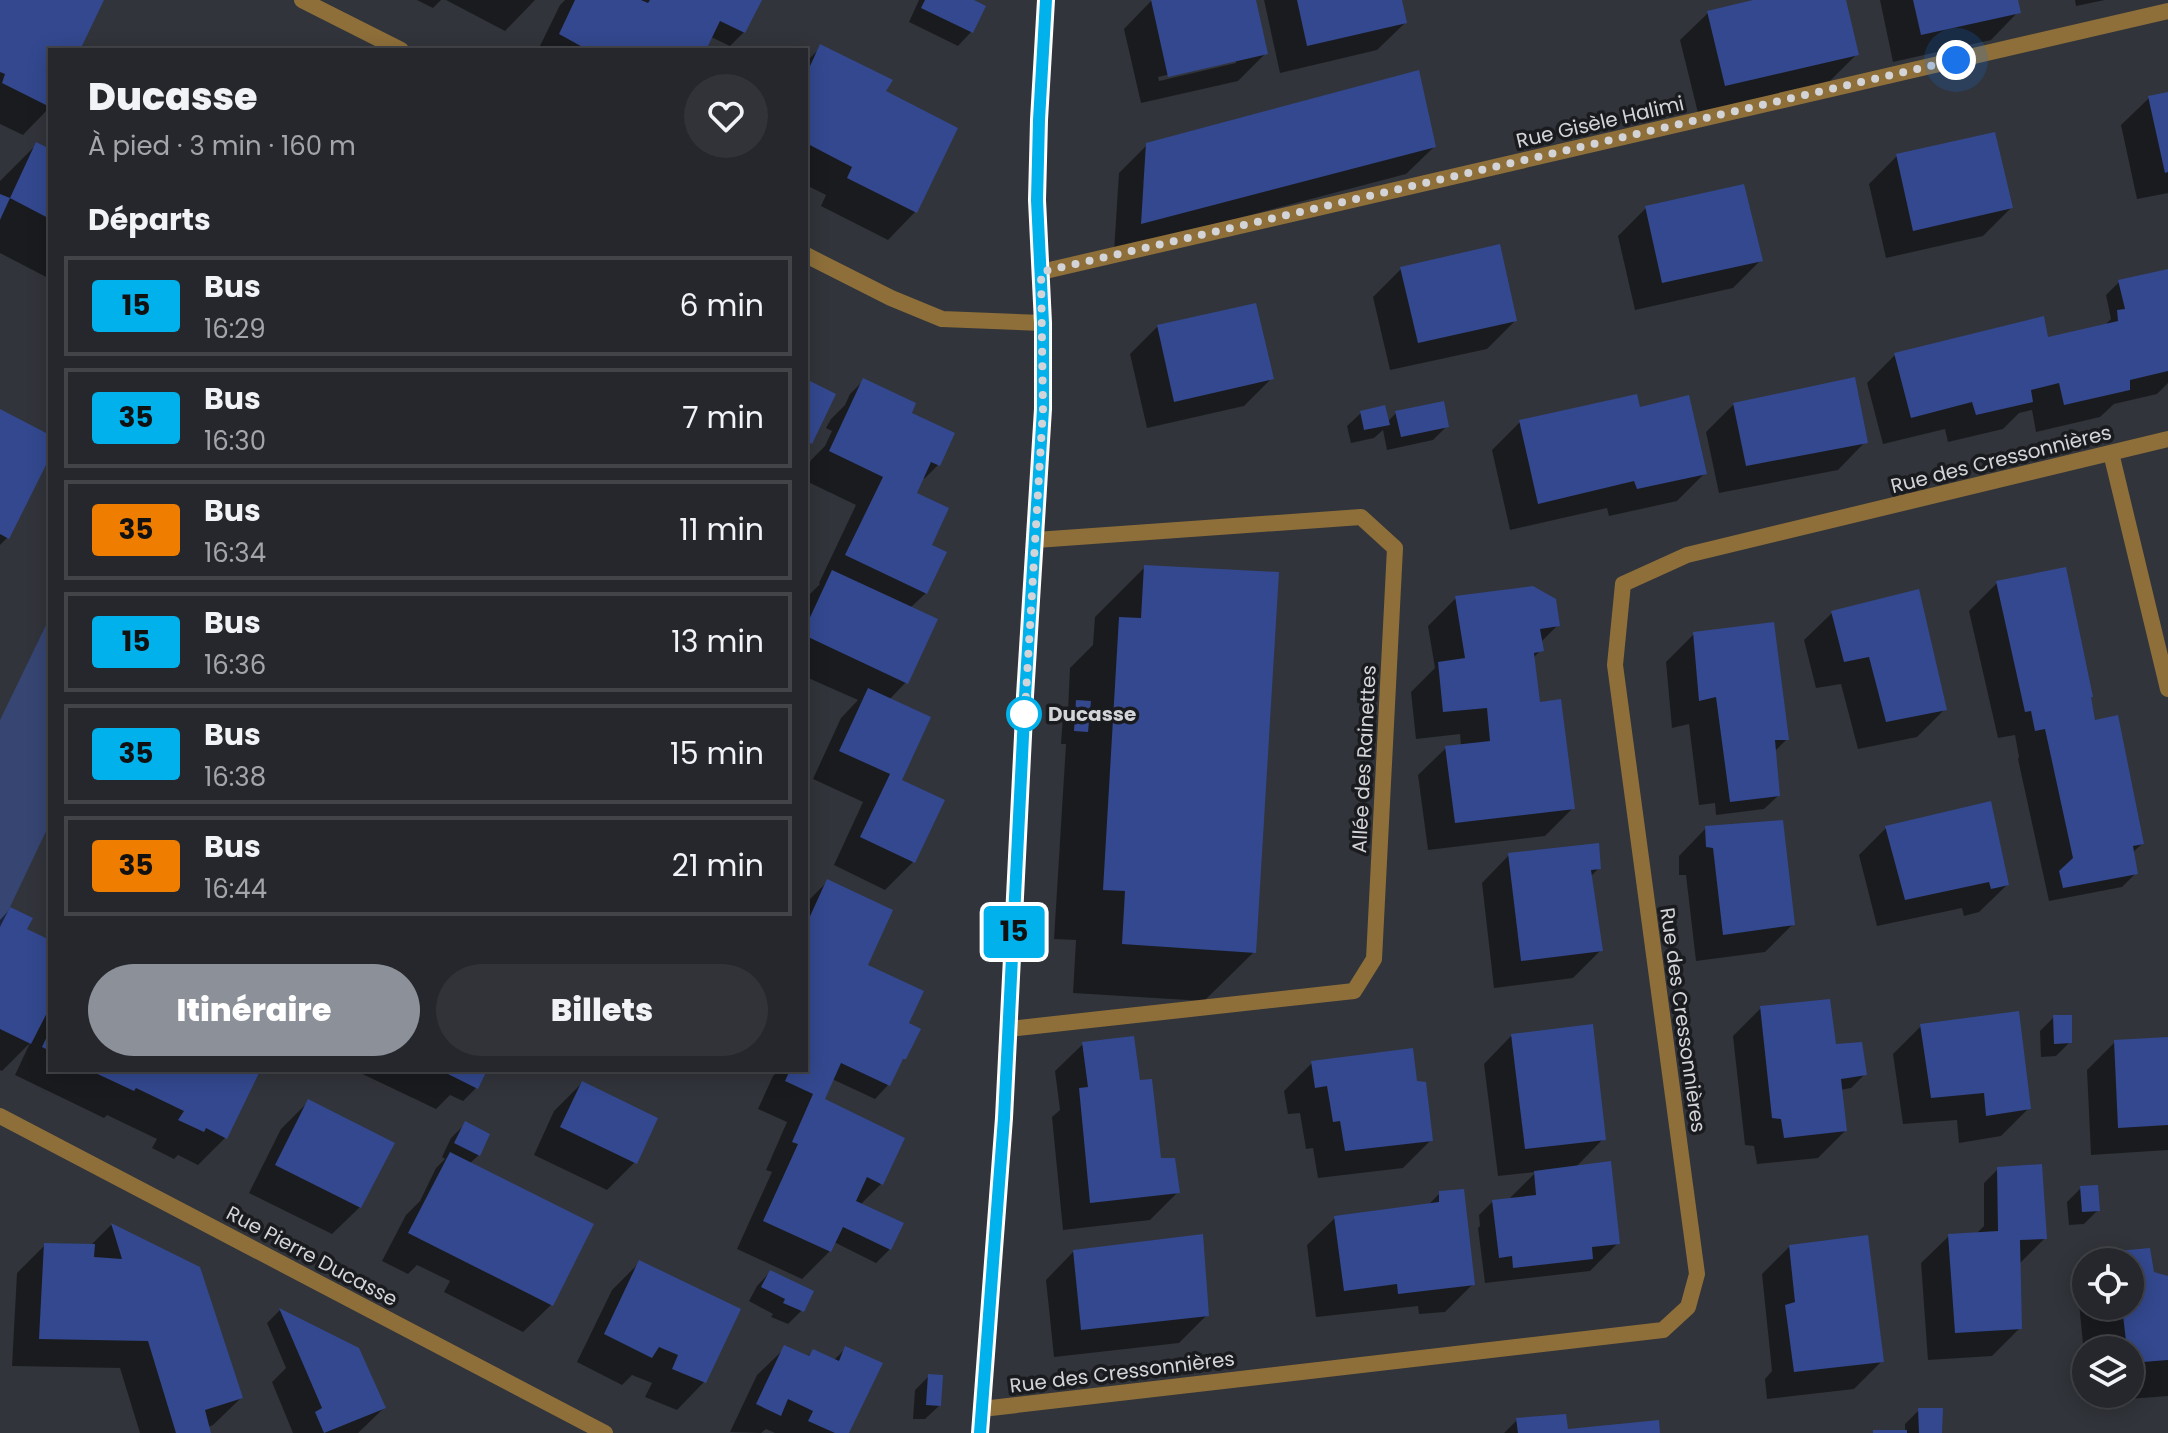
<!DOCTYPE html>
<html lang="fr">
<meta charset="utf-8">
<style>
:root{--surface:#25272c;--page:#313338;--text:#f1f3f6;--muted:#a3a5a9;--line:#424448;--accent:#8c9099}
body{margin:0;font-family:Poppins,sans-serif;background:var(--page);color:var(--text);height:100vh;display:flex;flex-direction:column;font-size:30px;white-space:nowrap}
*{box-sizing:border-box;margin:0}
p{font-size:26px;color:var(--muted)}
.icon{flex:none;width:44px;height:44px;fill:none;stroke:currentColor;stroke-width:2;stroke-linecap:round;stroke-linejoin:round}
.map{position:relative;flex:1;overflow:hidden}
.drawer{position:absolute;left:48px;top:48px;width:760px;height:1024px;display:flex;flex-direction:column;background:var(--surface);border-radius:0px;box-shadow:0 4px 20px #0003,0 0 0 2px var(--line)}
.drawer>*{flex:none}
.badge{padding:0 16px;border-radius:6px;font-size:28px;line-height:52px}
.tools{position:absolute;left:2072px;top:1248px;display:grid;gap:16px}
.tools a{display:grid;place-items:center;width:72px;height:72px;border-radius:50%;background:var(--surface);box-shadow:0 4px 20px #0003,0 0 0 2px var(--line);font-size:40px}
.you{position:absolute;width:40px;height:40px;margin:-20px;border:6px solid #fff;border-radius:50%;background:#1a73e8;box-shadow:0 0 0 12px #1a73e833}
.map>.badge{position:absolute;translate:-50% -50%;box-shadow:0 0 0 4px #fff}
h2{padding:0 40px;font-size:30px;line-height:72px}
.round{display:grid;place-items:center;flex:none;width:84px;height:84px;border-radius:42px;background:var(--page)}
.summary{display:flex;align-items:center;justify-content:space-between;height:136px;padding:0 40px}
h1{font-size:38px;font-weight:800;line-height:60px}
.primary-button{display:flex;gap:16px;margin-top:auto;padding:16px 40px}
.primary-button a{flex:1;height:92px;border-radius:48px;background:var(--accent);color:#fff;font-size:32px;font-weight:800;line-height:92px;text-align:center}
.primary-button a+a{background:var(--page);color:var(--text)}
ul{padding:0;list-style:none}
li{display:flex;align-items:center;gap:24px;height:100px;margin:0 16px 12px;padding:0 24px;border:4px solid var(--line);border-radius:0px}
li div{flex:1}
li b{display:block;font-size:30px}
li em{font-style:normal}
li .badge{min-width:88px;font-weight:700;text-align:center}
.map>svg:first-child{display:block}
.green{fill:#364572}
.shadow{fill:#0007;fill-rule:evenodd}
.building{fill:#33488f}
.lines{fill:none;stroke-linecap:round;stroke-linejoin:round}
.street{stroke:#8e6f3a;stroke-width:16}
.secondary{stroke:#c19032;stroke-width:16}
.line-casing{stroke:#fff;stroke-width:18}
.line{stroke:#00b1eb;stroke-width:12}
.walk{stroke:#d3d4d8;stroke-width:8;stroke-dasharray:0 14.4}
.stop-dot{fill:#fff;stroke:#00b1eb;stroke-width:4}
.labels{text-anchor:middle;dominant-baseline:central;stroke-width:7;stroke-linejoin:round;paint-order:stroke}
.street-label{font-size:20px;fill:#d3d4d8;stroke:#1a1b1e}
.stop-label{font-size:20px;font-weight:bold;fill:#d3d4d8;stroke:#1a1b1e;text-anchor:start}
</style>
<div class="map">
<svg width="2168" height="1433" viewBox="0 0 2168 1433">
<rect width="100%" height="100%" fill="#31343a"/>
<path class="green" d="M50,617V823L0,928V720Z"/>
<g class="shadow">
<path d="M0,0H101L78,50H50V107L23,135L0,124Z"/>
<path d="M417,0H441L433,8Z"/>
<path d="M446,0H535L505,31Z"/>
<path d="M565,0H759L744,32L730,46L711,37L704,50H538L560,5Z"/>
<path d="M919,0H970L971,32L958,46L909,22Z"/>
<path d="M1156,0H1254L1266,53L1238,81L1141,103L1124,29L1151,1ZM1236,59V63L1159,81L1158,77Z"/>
<path d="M1264,0H1400L1405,23L1377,50L1280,73Z"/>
<path d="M1762,0H1844L1857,54L1829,82L1698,113L1680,40L1708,13Z"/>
<path d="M1880,0H2016L2018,12L1991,40L1893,62Z"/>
<path d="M2075,0H2105L2076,6Z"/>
<path d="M821,47L883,92L956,129L915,212L888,240L821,206L826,195L806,185V62Z"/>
<path d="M2168,94V193L2137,199L2121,125L2149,98Z"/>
<path d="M36,145L50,152V279L0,253V181Z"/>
<path d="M1147,145L1434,147L1406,174L1114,251L1119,173Z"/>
<path d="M1897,156L2011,208L1983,236L1886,258L1869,184Z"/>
<path d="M1646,208L1761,260L1733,288L1635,310L1618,236Z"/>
<path d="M1401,269L1515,321L1487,349L1390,370L1373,297Z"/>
<path d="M2168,271V383L2157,394L2114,404L2100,417L2036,432L2032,410L2019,413L2003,429L1948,442L1945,429L1883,444L1867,383L1895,355L2046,339L2103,327L2111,319L2106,295L2119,282Z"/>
<path d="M1158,326L1272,378L1244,406L1147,428L1130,354Z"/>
<path d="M864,380L910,412L938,465L924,479L922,477L914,494L929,546L926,593L910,608L906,682L889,700L899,781L913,862L885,890L834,865L863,802L813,779L841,718L858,700L806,677V598L820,584L819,583L856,505L806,481V471L811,460L825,446L832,431L826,428L831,419L845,405L850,394Z"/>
<path d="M1734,404L1865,442L1838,470L1719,493L1706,432Z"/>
<path d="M1639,409L1705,473L1677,501L1609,516L1607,508L1510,530L1492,450L1520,422Z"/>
<path d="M0,411L50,437V453L8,537L0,545Z"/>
<path d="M1361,413L1387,422L1396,413L1447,426L1433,440L1387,450L1383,430L1374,438L1351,443L1347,426Z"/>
<path d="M1145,567L1254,952L1204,1001L1073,993L1076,940L1054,939L1066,744H1061L1063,716L1068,711L1070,668L1093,645L1095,617Z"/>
<path d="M1997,583L2094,722L2142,844L2132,853L2136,873L2122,887L2049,901L2018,759L2019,757L2015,735L1998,738L1969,611Z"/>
<path d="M1456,598L1558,625L1540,643L1541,650L1532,659L1538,704L1573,808L1545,836L1428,850L1418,775L1446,748L1461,746L1460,734L1416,739L1411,692L1435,668L1428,626Z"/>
<path d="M1832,613L1945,709L1917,737L1858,749L1841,684L1816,688L1804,640Z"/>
<path d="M1694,634L1787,739L1774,752L1778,796L1764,809L1716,815L1715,803L1699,805L1689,724L1672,728L1666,662Z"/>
<path d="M1706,828L1793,924L1765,952L1696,961L1686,875H1679V856Z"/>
<path d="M1886,828L2007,885L1979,912L1964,916L1962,908L1877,926L1859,855Z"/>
<path d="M1509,855L1599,868L1590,877L1601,950L1573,978L1494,988L1482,883Z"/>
<path d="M827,882L866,966L906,1024L904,1058L898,1064L888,1085L875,1099L832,1079L823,1100L881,1184L860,1205L890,1249L876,1263L834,1242L830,1251L802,1279L737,1249L772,1172L766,1170L787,1122L758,1109L773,1076L779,1070H806V903Z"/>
<path d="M10,909L25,930L50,942V1070H249L226,1137L198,1165L178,1155L174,1159L152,1148L157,1139L107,1115L104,1118L15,1075L30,1043L2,1071L0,1070V920Z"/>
<path d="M1761,1008L1834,1046L1865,1074L1851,1088L1840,1090L1845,1131L1818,1158L1757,1164L1754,1146L1745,1145L1733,1036Z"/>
<path d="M2054,1017L2070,1042L2056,1056L2041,1057L2040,1031Z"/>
<path d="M1921,1026L2029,1108L2001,1136L1959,1143L1957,1120L1903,1124L1893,1054Z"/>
<path d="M1511,1036L1603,1139L1575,1168L1618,1243L1590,1271L1485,1283L1478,1228L1480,1226L1479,1215L1493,1201L1508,1200L1536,1172L1498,1176L1484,1064Z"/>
<path d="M2168,1040V1150L2091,1155L2087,1070L2115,1042Z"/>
<path d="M1083,1044L1138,1082L1160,1161L1178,1192L1150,1220L1063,1230L1052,1117L1060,1110L1055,1071Z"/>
<path d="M1312,1063L1415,1083L1431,1140L1403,1168L1318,1178L1313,1148L1306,1149L1300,1113L1288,1114L1284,1091Z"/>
<path d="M484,1070L476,1088L463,1101L450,1095L436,1109L356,1071Z"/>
<path d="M582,1083L635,1162L607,1190L534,1155L554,1111Z"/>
<path d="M309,1101L360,1207L332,1234L249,1193L281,1129Z"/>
<path d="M465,1124L479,1155L469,1164L551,1305L523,1332L444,1292L450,1281L417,1265L408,1274L382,1261L406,1215L420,1201L436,1168L445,1159L442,1157L451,1138Z"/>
<path d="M1998,1169L2045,1238L2019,1264L2020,1328L1992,1356L1928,1360L1921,1263L1949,1236L1976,1234L1984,1226V1183Z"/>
<path d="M2081,1188L2098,1210L2084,1224L2069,1225L2067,1202Z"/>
<path d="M1440,1193L1473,1284L1445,1312L1419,1314L1418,1306L1316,1317L1307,1245L1335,1218L1428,1205Z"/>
<path d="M111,1225L198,1268L241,1398L213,1425L208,1427L209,1433H140L120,1368L12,1366L17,1273L45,1245L90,1246Z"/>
<path d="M1790,1246L1882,1361L1854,1389L1767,1399L1765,1379L1772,1371L1762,1274Z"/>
<path d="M1073,1252L1207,1315L1179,1343L1054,1357L1046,1280Z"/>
<path d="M2118,1253L2152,1274L2168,1278V1396L2089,1402L2088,1394H2130V1350H2086V1374L2078,1293L2086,1285V1306H2130V1262H2109Z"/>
<path d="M639,1263L704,1382L677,1410L645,1397L652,1383L632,1375L622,1385L577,1362L612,1290Z"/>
<path d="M770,1272L802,1310L788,1324L771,1317L773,1314L749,1301L757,1286Z"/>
<path d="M280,1310L358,1349L384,1408L358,1433H293L272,1382L286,1368L267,1323Z"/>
<path d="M785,1348L807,1357L813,1351L833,1361L846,1348V1433H775L766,1429L761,1433L730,1432L757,1375Z"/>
<path d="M929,1376L939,1406L925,1419H913L915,1390Z"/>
<path d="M1919,1410L1940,1433H1872L1905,1432V1424Z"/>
<path d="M1517,1420L1566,1430L1658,1433H1504Z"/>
</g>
<g class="building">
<path d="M0,0H104L80,50H50V107L2,83L5,74L0,72Z"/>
<path d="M575,0H641L648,3L650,0H762L745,33L720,21L706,50H588L559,34Z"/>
<path d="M925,0H974L986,6L973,33L921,8Z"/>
<path d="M1151,0H1256L1268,54L1168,77Z"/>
<path d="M1297,0H1402L1407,23L1307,46Z"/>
<path d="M1753,0H1846L1859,55L1725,86L1707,11Z"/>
<path d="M1913,0H2018L2021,13L1921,35Z"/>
<path d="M820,44L893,80L886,91L958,128L917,213L847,178L852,167L806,143V75Z"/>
<path d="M1419,70L1436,147L1141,224L1146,143Z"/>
<path d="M2168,92V172L2165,173L2148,96Z"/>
<path d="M1995,132L2013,208L1913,231L1896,154Z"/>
<path d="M36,142L50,149V219L10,198Z"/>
<path d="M1744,184L1763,261L1662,283L1645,206Z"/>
<path d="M0,194L10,198L0,220Z"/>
<path d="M1500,244L1517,321L1418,343L1400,267Z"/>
<path d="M2168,269V371L2130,380V390L2064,405L2059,383L2031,390L2033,402L1976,415L1972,402L1911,418L1894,353L2044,316L2048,337L2118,321L2117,310L2125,309L2118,280Z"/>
<path d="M1256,303L1274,379L1174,402L1157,325Z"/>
<path d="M1855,377L1868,443L1746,466L1733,403Z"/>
<path d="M863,378L916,403L912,413L955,433L940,466L931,462L917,493L949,508L932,545L947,552L927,594L845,555L883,477L829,451Z"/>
<path d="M810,381L836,394L812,444L806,441V390Z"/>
<path d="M1637,394L1640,407L1689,395L1707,474L1637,489L1634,481L1538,504L1519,420Z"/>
<path d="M1444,401L1449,427L1401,437L1395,411Z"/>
<path d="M1385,405L1390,425L1364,430L1360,411Z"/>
<path d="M0,409L50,435V457L9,539L0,534Z"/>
<path d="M1144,565L1279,572L1256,953L1122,944L1125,891L1103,890L1119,617L1141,618Z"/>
<path d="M2066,567L2093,697H2091L2095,720L2118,715L2144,844L2133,846L2138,874L2063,888L2059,871L2073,858L2045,729L2035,731L2031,711L2025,712L1996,581Z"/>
<path d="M832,570L938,619L908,684L806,636V626Z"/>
<path d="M1533,586L1556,599L1560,626L1540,629L1544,651L1534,653L1540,702L1561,699L1575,809L1455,823L1445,746L1490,741L1487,708L1443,712L1438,662L1465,658L1455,596Z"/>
<path d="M1919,589L1947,710L1886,722L1869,657L1844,662L1831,611Z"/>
<path d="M1774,622L1789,740H1775L1780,796L1730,802L1716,697L1699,701L1693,632Z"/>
<path d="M868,688L931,717L902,780L945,800L915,863L860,837L890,774L839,751Z"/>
<path d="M1076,700L1091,701L1088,732L1074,731Z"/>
<path d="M1991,801L2009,885L1991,889L1989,882L1905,900L1885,826Z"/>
<path d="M1783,820L1795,925L1723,935L1713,848L1706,847L1705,826Z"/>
<path d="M1599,843L1601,869L1591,870L1603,951L1521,961L1508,853Z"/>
<path d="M827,879L893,910L868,965L924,991L909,1023L921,1029L906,1059H903L890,1086L841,1063L825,1099L905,1138L883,1185L867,1177L856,1201L904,1223L891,1250L843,1227L831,1252L763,1221L798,1144L792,1142L813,1094L785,1081L790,1070H806V925Z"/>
<path d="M10,907L33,918L27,929L50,940V1007L31,1044L0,1029V927Z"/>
<path d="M1830,999L1836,1044L1862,1042L1867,1075L1841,1079L1847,1131L1784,1138L1781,1119L1772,1118L1760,1006Z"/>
<path d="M2019,1011L2031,1109L1986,1116L1984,1093L1931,1098L1920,1024Z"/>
<path d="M2053,1015H2072V1043L2054,1044Z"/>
<path d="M1593,1024L1606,1140L1525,1149L1511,1034Z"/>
<path d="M50,1030V1051L42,1047Z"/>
<path d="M1134,1036L1140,1080L1152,1079L1161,1158H1175L1180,1193L1090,1203L1079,1088L1088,1087L1082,1042Z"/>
<path d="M2168,1037V1125L2118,1128L2114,1040Z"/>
<path d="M1413,1048L1417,1081L1426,1082L1433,1141L1345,1151L1340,1121L1333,1122L1327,1086L1315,1088L1311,1061Z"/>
<path d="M89,1070H254L259,1073L227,1139L206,1128L204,1132L178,1120L184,1111L136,1088L134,1091Z"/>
<path d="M440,1070H487L478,1089Z"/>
<path d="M582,1081L658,1118L637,1164L560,1127Z"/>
<path d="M308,1099L395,1143L361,1208L275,1165Z"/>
<path d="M465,1121L490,1134L480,1156L454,1143Z"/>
<path d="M450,1152L594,1224L553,1306L408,1233Z"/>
<path d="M1611,1161L1620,1244L1592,1247L1593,1259L1513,1268L1512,1256L1499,1258L1492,1200L1536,1195L1534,1171Z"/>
<path d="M2042,1164L2047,1239L2020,1240L2022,1329L1955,1333L1948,1234L1998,1231L1997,1167Z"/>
<path d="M2098,1185L2100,1211L2082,1212L2080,1186Z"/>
<path d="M1464,1189L1475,1285L1398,1294L1397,1284L1344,1291L1334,1216L1439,1202V1191Z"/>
<path d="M111,1223L200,1267L243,1398L205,1410L211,1433H176L148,1341L39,1339L44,1243L95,1244L94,1257L122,1259Z"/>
<path d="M1203,1234L1209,1316L1081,1330L1073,1250Z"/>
<path d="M1868,1235L1884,1362L1794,1372L1785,1305L1795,1302L1789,1245Z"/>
<path d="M2150,1248L2154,1272L2168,1276V1360L2130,1363V1350H2127L2122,1306H2130V1262H2118L2117,1251Z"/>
<path d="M639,1260L741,1309L706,1383L672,1369L678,1355L659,1347L652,1358L604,1334Z"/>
<path d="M770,1270L814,1291L804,1312L783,1303L785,1299L761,1287Z"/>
<path d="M279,1308L359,1348L386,1408L324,1433L315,1412L322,1408Z"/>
<path d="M784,1345L809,1356L813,1349L839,1361L845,1346L883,1363L849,1433H835L808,1421L813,1411L788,1399L781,1416L756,1404Z"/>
<path d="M928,1374L943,1375L941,1406L926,1405Z"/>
<path d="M1918,1408H1943L1942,1433H1919Z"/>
<path d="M1566,1414L1568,1429L1659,1420L1660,1433H1518L1516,1418Z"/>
<rect x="1873" y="1430" width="34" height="3"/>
</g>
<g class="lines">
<g class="street">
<path d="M302,0L401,50"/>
<path d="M806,255L891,298L942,319L1043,323"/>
<path d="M1041,272L2168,11"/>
<path d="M2111,453L2168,689"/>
<path d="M1009,1029L1354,991L1374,959L1395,548L1361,517L1036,540"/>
<path d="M0,1116L605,1433"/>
<path d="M982,1409L1663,1330L1688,1307L1697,1274L1615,665L1623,584L1687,555L2168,439"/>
</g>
<path class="secondary" d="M980,1433L1004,1118L1025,696L1043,409V323L1037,200L1039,120L1046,0"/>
</g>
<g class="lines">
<defs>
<path id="line" d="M980,1433L1004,1118L1025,696L1043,409V323L1037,200L1039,120L1046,0"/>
</defs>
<use href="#line" class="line-casing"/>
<use href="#line" class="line"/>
<path class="walk" d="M1024,714V727L1043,409L1041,272L1956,60"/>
</g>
<circle class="stop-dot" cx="1024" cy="714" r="16"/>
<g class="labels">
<g class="street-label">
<text transform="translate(1600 122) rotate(-13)">Rue Gisèle Halimi</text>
<text transform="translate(2001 459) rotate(-14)">Rue des Cressonnières</text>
<text transform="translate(1364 759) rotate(-87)">Allée des Rainettes</text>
<text transform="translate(1683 1020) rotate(82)">Rue des Cressonnières</text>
<text transform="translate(312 1256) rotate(28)">Rue Pierre Ducasse</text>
<text transform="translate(1122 1372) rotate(-7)">Rue des Cressonnières</text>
</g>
<g class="stop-label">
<text x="1048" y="714">Ducasse</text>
</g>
</g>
</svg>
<div class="tools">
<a><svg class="icon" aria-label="locate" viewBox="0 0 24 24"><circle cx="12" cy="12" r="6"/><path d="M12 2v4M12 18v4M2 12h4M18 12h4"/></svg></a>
<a><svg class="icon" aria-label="layers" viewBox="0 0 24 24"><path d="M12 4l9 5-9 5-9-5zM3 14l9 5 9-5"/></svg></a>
</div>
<div class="you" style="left:1956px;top:60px"></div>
<b class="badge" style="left:1014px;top:932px;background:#00b1eb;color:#111">15</b>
<section class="drawer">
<div class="summary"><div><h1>Ducasse</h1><p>À pied · 3 min · 160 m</p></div><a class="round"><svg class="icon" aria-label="heart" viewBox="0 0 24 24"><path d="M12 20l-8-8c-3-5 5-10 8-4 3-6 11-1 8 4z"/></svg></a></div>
<h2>Départs</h2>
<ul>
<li><span class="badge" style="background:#00b1eb;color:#111">15</span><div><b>Bus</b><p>16:29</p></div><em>6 min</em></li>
<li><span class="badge" style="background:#00b1eb;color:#111">35</span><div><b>Bus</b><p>16:30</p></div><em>7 min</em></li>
<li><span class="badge" style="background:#ee7d00;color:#111">35</span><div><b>Bus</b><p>16:34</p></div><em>11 min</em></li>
<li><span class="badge" style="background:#00b1eb;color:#111">15</span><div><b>Bus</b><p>16:36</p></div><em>13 min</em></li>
<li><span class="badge" style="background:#00b1eb;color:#111">35</span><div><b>Bus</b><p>16:38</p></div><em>15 min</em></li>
<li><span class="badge" style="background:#ee7d00;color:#111">35</span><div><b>Bus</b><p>16:44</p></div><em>21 min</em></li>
</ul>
<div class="primary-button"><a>Itinéraire</a><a>Billets</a></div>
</section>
</div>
